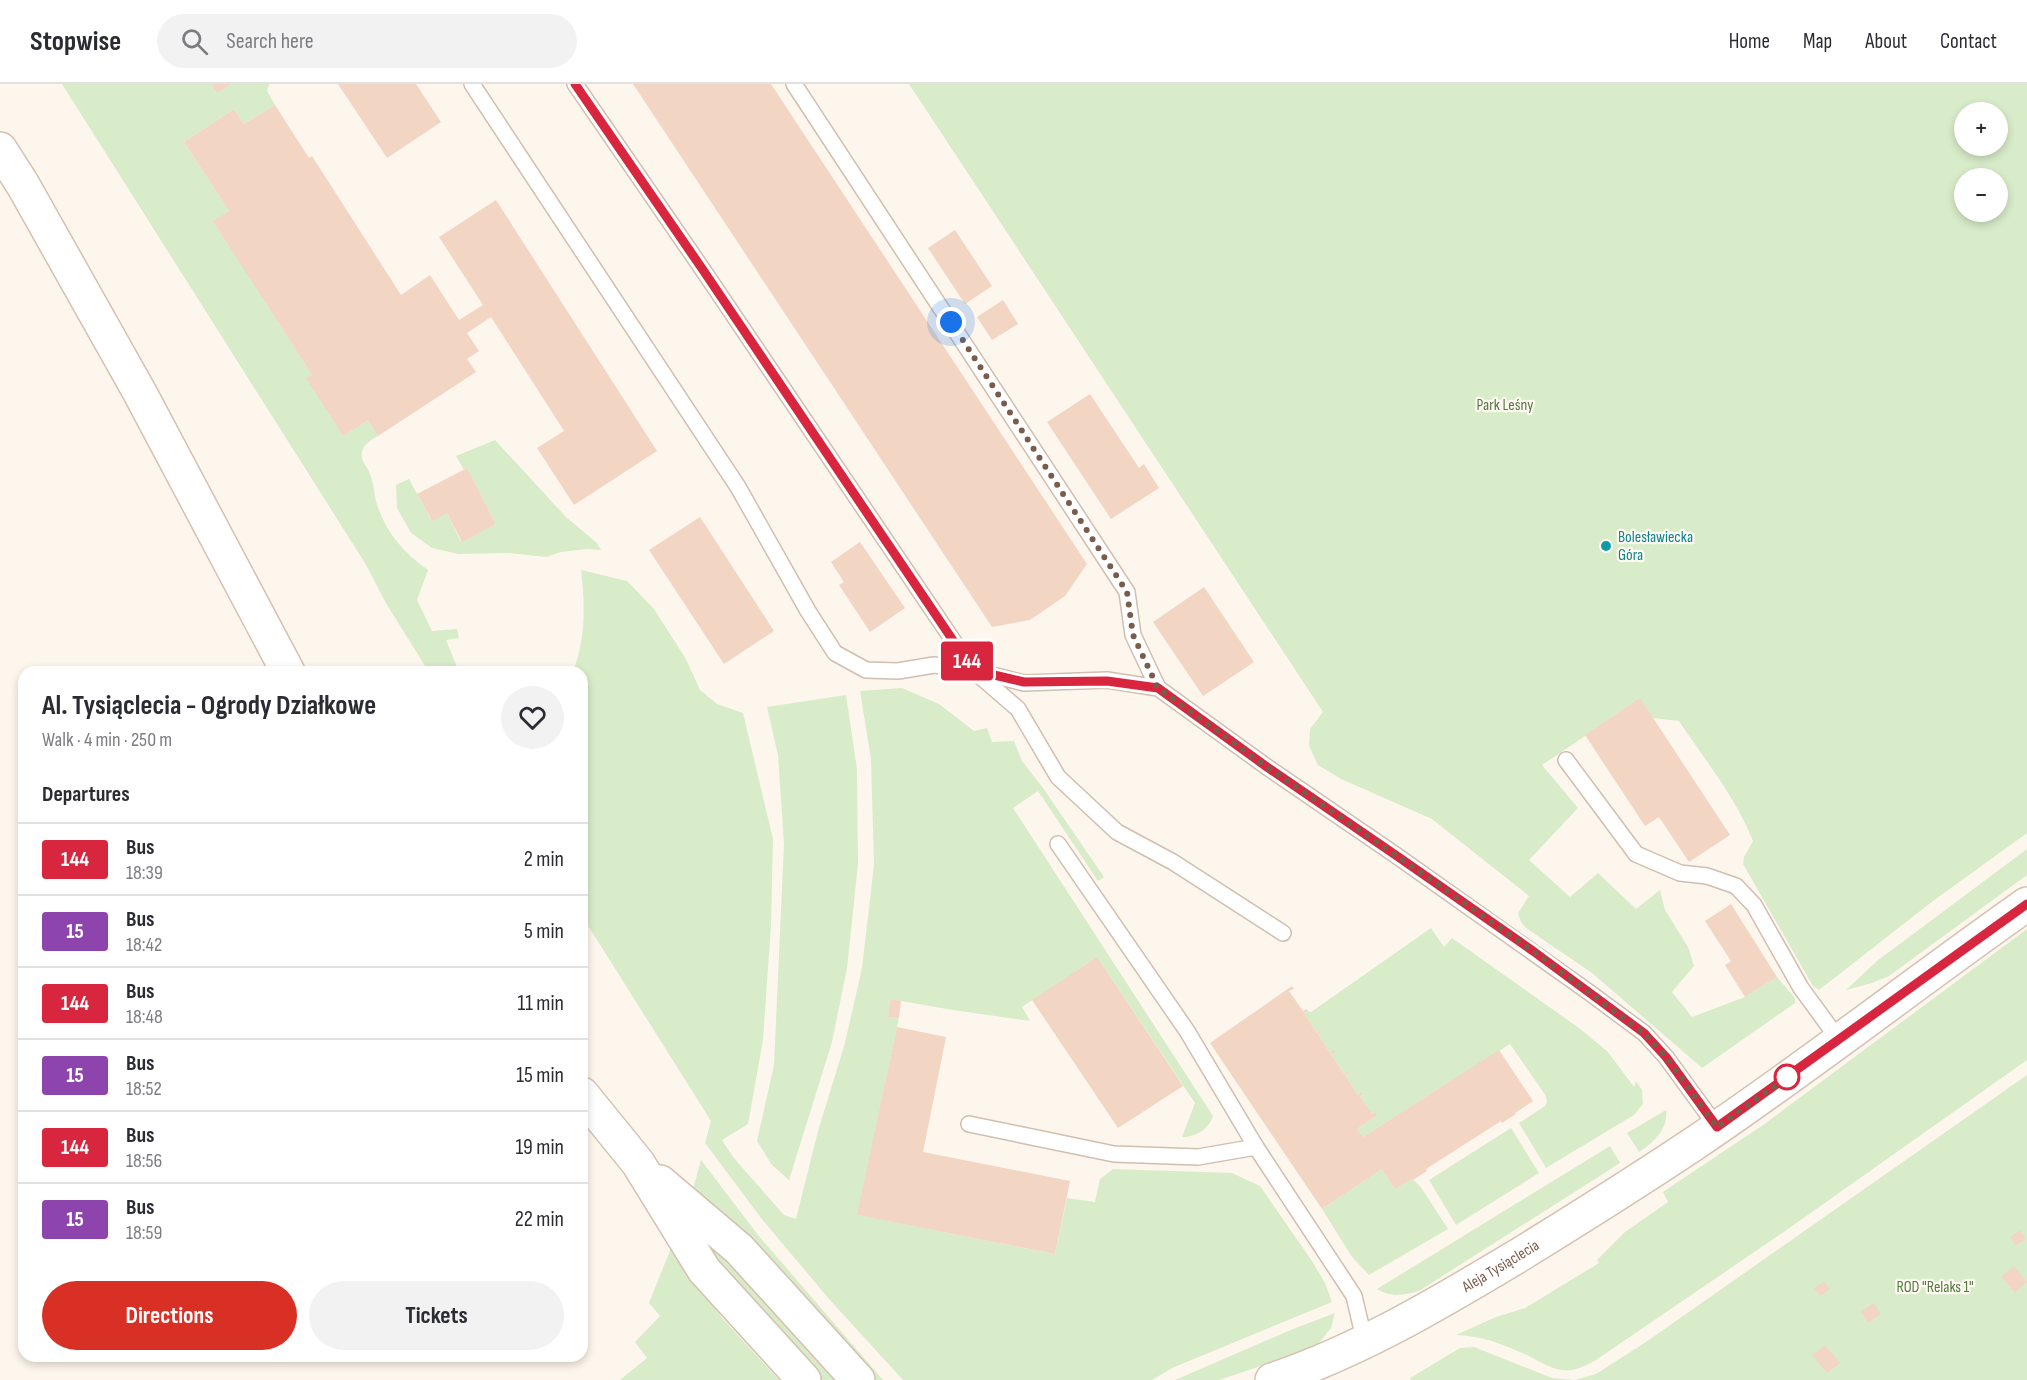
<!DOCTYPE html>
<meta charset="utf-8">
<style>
:root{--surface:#fff;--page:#f2f2f3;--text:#2b2b33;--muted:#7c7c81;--line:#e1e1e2;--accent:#d93025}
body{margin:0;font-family:"Sofia Sans Condensed",sans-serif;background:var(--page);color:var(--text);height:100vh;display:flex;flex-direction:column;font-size:22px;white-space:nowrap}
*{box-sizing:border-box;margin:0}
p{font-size:20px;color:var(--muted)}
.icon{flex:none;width:33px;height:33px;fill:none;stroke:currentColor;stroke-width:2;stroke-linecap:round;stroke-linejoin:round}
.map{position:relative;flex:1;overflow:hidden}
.panel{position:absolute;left:18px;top:582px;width:570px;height:696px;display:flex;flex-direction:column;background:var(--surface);border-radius:18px;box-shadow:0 3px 9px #0003}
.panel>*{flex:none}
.badge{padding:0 12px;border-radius:4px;font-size:21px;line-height:39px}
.buttons{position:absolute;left:1954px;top:18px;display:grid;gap:12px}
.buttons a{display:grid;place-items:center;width:54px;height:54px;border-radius:50%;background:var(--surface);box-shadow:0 3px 9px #0003;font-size:30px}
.you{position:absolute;width:30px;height:30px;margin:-15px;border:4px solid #fff;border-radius:50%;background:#1a73e8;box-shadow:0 0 0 9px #1a73e833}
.map>.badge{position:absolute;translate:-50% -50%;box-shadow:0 0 0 3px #fff}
h2{padding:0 24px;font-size:22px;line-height:54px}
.round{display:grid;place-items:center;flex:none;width:63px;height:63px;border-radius:32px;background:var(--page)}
.overview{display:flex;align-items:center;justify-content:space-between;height:102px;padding:0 24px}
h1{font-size:28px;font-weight:700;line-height:45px}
.cta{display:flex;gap:12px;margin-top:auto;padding:12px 24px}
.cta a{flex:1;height:69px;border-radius:36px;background:var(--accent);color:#fff;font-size:24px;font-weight:700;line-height:69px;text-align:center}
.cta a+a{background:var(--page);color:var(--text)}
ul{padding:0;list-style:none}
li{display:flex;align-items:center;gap:18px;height:72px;padding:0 24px;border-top:2px solid var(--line)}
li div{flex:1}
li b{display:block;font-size:22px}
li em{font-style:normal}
li .badge{min-width:66px;font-weight:700;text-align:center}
header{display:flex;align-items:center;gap:36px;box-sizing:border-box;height:84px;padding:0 30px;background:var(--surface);border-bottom:2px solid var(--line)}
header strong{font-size:28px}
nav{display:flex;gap:33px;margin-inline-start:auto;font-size:21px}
.search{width:420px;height:54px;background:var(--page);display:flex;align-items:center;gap:15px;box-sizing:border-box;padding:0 21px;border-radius:33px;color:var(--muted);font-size:22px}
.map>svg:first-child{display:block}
.green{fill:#d8ecc9;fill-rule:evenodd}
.building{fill:#f3d5c3}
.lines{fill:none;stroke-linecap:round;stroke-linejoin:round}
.lane-casing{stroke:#d1beb0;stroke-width:18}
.secondary-casing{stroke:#d6c0b0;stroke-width:36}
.lane{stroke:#fff;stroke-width:15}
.secondary{stroke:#fff;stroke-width:33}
.line-casing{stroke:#fff;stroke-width:14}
.line{stroke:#d7263d;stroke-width:9}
.walk{stroke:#7a5c4d;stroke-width:6;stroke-dasharray:0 10.8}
.culture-dot{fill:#0f9aa8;stroke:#fffaf3;stroke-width:2}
.stop-dot{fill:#fff;stroke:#d7263d;stroke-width:3}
.labels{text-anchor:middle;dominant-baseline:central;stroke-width:4.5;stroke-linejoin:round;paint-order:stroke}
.park-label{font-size:16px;fill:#537a41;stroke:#fffaf3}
.culture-label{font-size:16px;fill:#0d838f;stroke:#fffaf3;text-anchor:start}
.street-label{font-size:16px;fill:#7a5c4d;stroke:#fffaf3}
</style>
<header>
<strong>Stopwise</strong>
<div class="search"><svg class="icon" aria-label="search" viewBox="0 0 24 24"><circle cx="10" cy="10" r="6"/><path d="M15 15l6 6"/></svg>Search here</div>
<nav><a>Home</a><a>Map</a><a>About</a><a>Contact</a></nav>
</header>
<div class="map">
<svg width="2027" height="1296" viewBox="0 0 2027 1296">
<rect width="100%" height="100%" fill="#fdf6ec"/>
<g class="green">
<path d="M62,0H211L217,9L232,0H269L267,7L275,21L244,40L234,25L184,58L229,127L214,137L312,291L343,351L368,336L378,352C371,356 364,360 362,368C360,377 367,382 370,390C374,400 374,411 377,421C387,450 404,469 428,486L417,516L432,547L457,545L459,554L446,556L459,588H429L387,521L365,479Z"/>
<path d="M909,0H2027V749L1933,817L1819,906L1813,902L1743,780L1744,773L1753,757C1736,714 1705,676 1679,637L1653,634L1640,615L1542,681L1578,724L1529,776L1570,813L1598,789L1636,825L1660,806L1665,826L1688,863L1694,882L1672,908L1692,933L1745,913L1777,893L1795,914V919L1702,984L1592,889L1526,844L1521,838L1518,829L1529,812L1432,735L1341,695L1318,681L1309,662L1310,645L1323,628ZM1965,28H1998V62H1965ZM1965,94H1998V128H1965Z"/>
<path d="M495,356L566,433L597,459L601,466L587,465L561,468L546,473L509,469L458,470L432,464L411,449L397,424L396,401L409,395L431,436L447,429L461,458L496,440L467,384L464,386L456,372Z"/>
<path d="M581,486L627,497L654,525L686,575L700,606L717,620L743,629L773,755L771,841L763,956L748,1040L722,1056L733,1073L784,1131L796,1135L818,1047L845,959L862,884L874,781L871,675L860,607L902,604L939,620L974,647L987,644L992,658L1014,657L1022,677L1043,704L1104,793L1098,797L1038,707L1013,724L1213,1032C1209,1045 1196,1053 1182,1053L1195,1019L1097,873L1022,923L1030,937L953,926L890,915L888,933H899L897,943L858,1131L1055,1170L1067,1114L1095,1118L1100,1095L1113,1085L1232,1089L1260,1102L1312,1177L1325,1199L1332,1218L1172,1284L1152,1296H903L829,1215L761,1134L705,1059L711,1037L582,832V588H573C586,553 585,522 581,486Z"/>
<path d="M846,611L857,685L858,780L847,884L832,958L789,1096L772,1081L757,1057L774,981L784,760L778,671L767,623Z"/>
<path d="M2027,765V791L1889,892L1872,899L1846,906L1877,877Z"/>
<path d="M1431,844L1444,863L1452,854L1579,944L1608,968L1634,1003L1636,997L1642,1006L1643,1020L1634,1031L1546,1084L1519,1039L1545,1022L1547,1018L1546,1012L1510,960L1363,1053L1357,1045L1377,1031L1375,1028L1371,1030L1360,1013L1363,1011L1362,1008L1358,1011L1345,991L1349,988L1348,987L1344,990L1331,970L1335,968L1330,969L1318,950L1322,948L1321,946L1317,949L1304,929L1308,927L1311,928Z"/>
<path d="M2027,845V976L1788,1145L1596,1276C1585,1282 1574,1288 1561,1286C1549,1284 1537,1276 1527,1271C1501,1260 1484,1252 1456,1251L1496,1233L1525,1224L1599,1179L1597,1176L1625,1148L1668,1118L1663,1108L1763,1041Z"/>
<path d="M2027,991V1296H1411L1410,1294L1460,1264L1474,1263L1552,1294L1575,1296L1596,1290L1646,1258Z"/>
<path d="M1666,1026C1669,1044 1653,1059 1639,1068L1627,1049Z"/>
<path d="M1511,1044L1539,1089L1456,1141L1429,1096Z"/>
<path d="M1610,1062L1620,1079L1419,1207C1404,1211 1391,1214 1377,1205Z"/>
<path d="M701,1076L758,1151L883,1296H870L692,1109Z"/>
<path d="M1382,1085L1395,1105L1412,1095L1420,1102L1448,1145L1369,1191L1352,1173L1322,1125Z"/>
<path d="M705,1155L723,1171L842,1296H814L741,1217Z"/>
<path d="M673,1159L722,1234L779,1296H620L647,1274L635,1258L660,1232L649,1219Z"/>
<path d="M1335,1229L1331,1244L1319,1259L1300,1269L1219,1296H1175L1293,1245Z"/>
</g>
<g class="building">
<path d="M211,0H232L217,9Z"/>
<path d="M338,0H416L441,38L387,74Z"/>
<path d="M633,0H771L1087,480L1065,512L1030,536L992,543Z"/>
<path d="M275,21L309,74L312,72L401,211L430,191L459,236L483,221L439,153L496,116L657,367L574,421L537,364L564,347L491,233L467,249L479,267L467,275L476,288L378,352L368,336L343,352L306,294L312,291L213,137L229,127L184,58L234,25L244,40Z"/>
<path d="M955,146L992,202L965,220L928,164Z"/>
<path d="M1003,216L1018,240L992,256L977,233Z"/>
<path d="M1090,310L1139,384L1144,380L1159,404L1111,435L1047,338Z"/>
<path d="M467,384L496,440L462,458L447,429L432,437L417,410Z"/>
<path d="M700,433L774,547L724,580L649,466Z"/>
<path d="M860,458L905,524L870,548L839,501L844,498L831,478Z"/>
<path d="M1204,503L1254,578L1203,612L1153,538Z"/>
<path d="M1640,614L1730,751L1689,778L1659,733L1645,742L1585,651Z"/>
<path d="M1731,820L1777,893L1745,913L1725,881L1731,877L1705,837Z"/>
<path d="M1097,873L1183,1002L1118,1044L1032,916Z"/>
<path d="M1292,902L1294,905L1289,907L1303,927L1307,925L1308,927L1304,929L1317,949L1321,946L1322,948L1318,950L1330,969L1334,966L1336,968L1331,970L1344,990L1348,987L1349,989L1345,991L1358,1011L1362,1008L1363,1010L1360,1013L1372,1030L1375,1028L1377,1031L1357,1045L1363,1053L1499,966L1533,1017L1515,1029L1516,1030L1502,1039L1501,1037L1426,1085L1427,1087L1413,1096L1412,1095L1395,1105L1382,1085L1322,1125L1210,959Z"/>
<path d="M890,915L901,917L899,933H888Z"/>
<path d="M897,943L946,953L923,1068L1070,1097L1055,1170L857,1131Z"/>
<path d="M2020,1146L2026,1155L2016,1162L2010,1153Z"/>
<path d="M2014,1182L2027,1198L2015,1209L2001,1193Z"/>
<path d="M1824,1198L1830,1205L1820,1212L1814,1204Z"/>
<path d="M1873,1219L1881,1230L1868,1239L1861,1228Z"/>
<path d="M1825,1261L1840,1279L1827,1289L1812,1271Z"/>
</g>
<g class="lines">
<defs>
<g id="lane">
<path d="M472,0L738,403L808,527L835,569L866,586L898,587L934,581L973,586L1018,625L1058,693L1117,748L1173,778L1283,849"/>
<path d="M575,0L703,186L973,586L1024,599L1107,596L1158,604L1267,683L1397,772L1590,909L1644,949L1666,973L1717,1043"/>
<path d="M794,0L1127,508L1133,551L1158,604"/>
<path d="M1566,676L1636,770L1680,789L1707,792L1736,802L1754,821L1801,904L1839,956"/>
<path d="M1058,760L1187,947L1256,1063L1354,1212L1365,1259"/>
<path d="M969,1040L1114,1070L1198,1073L1256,1063"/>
</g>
<g id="secondary">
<path d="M0,65L23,101L140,309L288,588"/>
<path d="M582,1010L638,1079L704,1186L804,1296"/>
<path d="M660,1098L739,1165L858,1296"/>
<path id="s1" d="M1272,1296C1358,1267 1434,1222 1511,1176C1573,1138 1635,1099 1695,1059C1808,983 1916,898 2027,820"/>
</g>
</defs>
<use href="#lane" class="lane-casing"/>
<use href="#secondary" class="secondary-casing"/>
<use href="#lane" class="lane"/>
<use href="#secondary" class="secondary"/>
</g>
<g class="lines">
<defs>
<path id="line" d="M575,0L703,186L973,586L1024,598L1107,597L1158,604L1267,683L1397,772L1533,867L1644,949L1666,973L1717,1043L2027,820"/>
</defs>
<use href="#line" class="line-casing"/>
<use href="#line" class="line"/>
<path class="walk" d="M951,238L1127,508L1133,551L1158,604L1267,683L1397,772L1533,867L1644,949L1666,973L1717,1043L1792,990L1787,993"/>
</g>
<circle class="culture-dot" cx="1606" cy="462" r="6"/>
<circle class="stop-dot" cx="1787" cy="993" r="12"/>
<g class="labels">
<g class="park-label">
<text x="1505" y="321">Park Leśny</text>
<text x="1935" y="1203">ROD "Relaks 1"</text>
</g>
<g class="culture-label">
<text x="1618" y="453">Bolesławiecka<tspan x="1618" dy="18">Góra</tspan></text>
</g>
<g class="street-label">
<text stroke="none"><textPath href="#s1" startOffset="256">Aleja Tysiąclecia</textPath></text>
</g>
</g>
</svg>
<div class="buttons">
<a>+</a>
<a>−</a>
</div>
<div class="you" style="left:951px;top:238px"></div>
<b class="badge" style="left:967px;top:577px;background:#d7263d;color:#fff">144</b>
<section class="panel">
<div class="overview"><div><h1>Al. Tysiąclecia - Ogrody Działkowe</h1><p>Walk · 4 min · 250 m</p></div><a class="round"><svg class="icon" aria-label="heart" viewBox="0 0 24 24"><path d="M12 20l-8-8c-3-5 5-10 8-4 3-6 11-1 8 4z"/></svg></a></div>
<h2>Departures</h2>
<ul>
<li><span class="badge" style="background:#d7263d;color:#fff">144</span><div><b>Bus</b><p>18:39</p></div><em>2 min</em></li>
<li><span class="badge" style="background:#8e44ad;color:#fff">15</span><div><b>Bus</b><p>18:42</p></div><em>5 min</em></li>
<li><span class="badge" style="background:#d7263d;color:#fff">144</span><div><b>Bus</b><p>18:48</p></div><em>11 min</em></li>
<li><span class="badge" style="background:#8e44ad;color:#fff">15</span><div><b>Bus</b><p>18:52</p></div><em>15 min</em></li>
<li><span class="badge" style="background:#d7263d;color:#fff">144</span><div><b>Bus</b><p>18:56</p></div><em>19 min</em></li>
<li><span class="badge" style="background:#8e44ad;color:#fff">15</span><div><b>Bus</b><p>18:59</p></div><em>22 min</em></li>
</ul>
<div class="cta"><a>Directions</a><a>Tickets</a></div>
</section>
</div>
